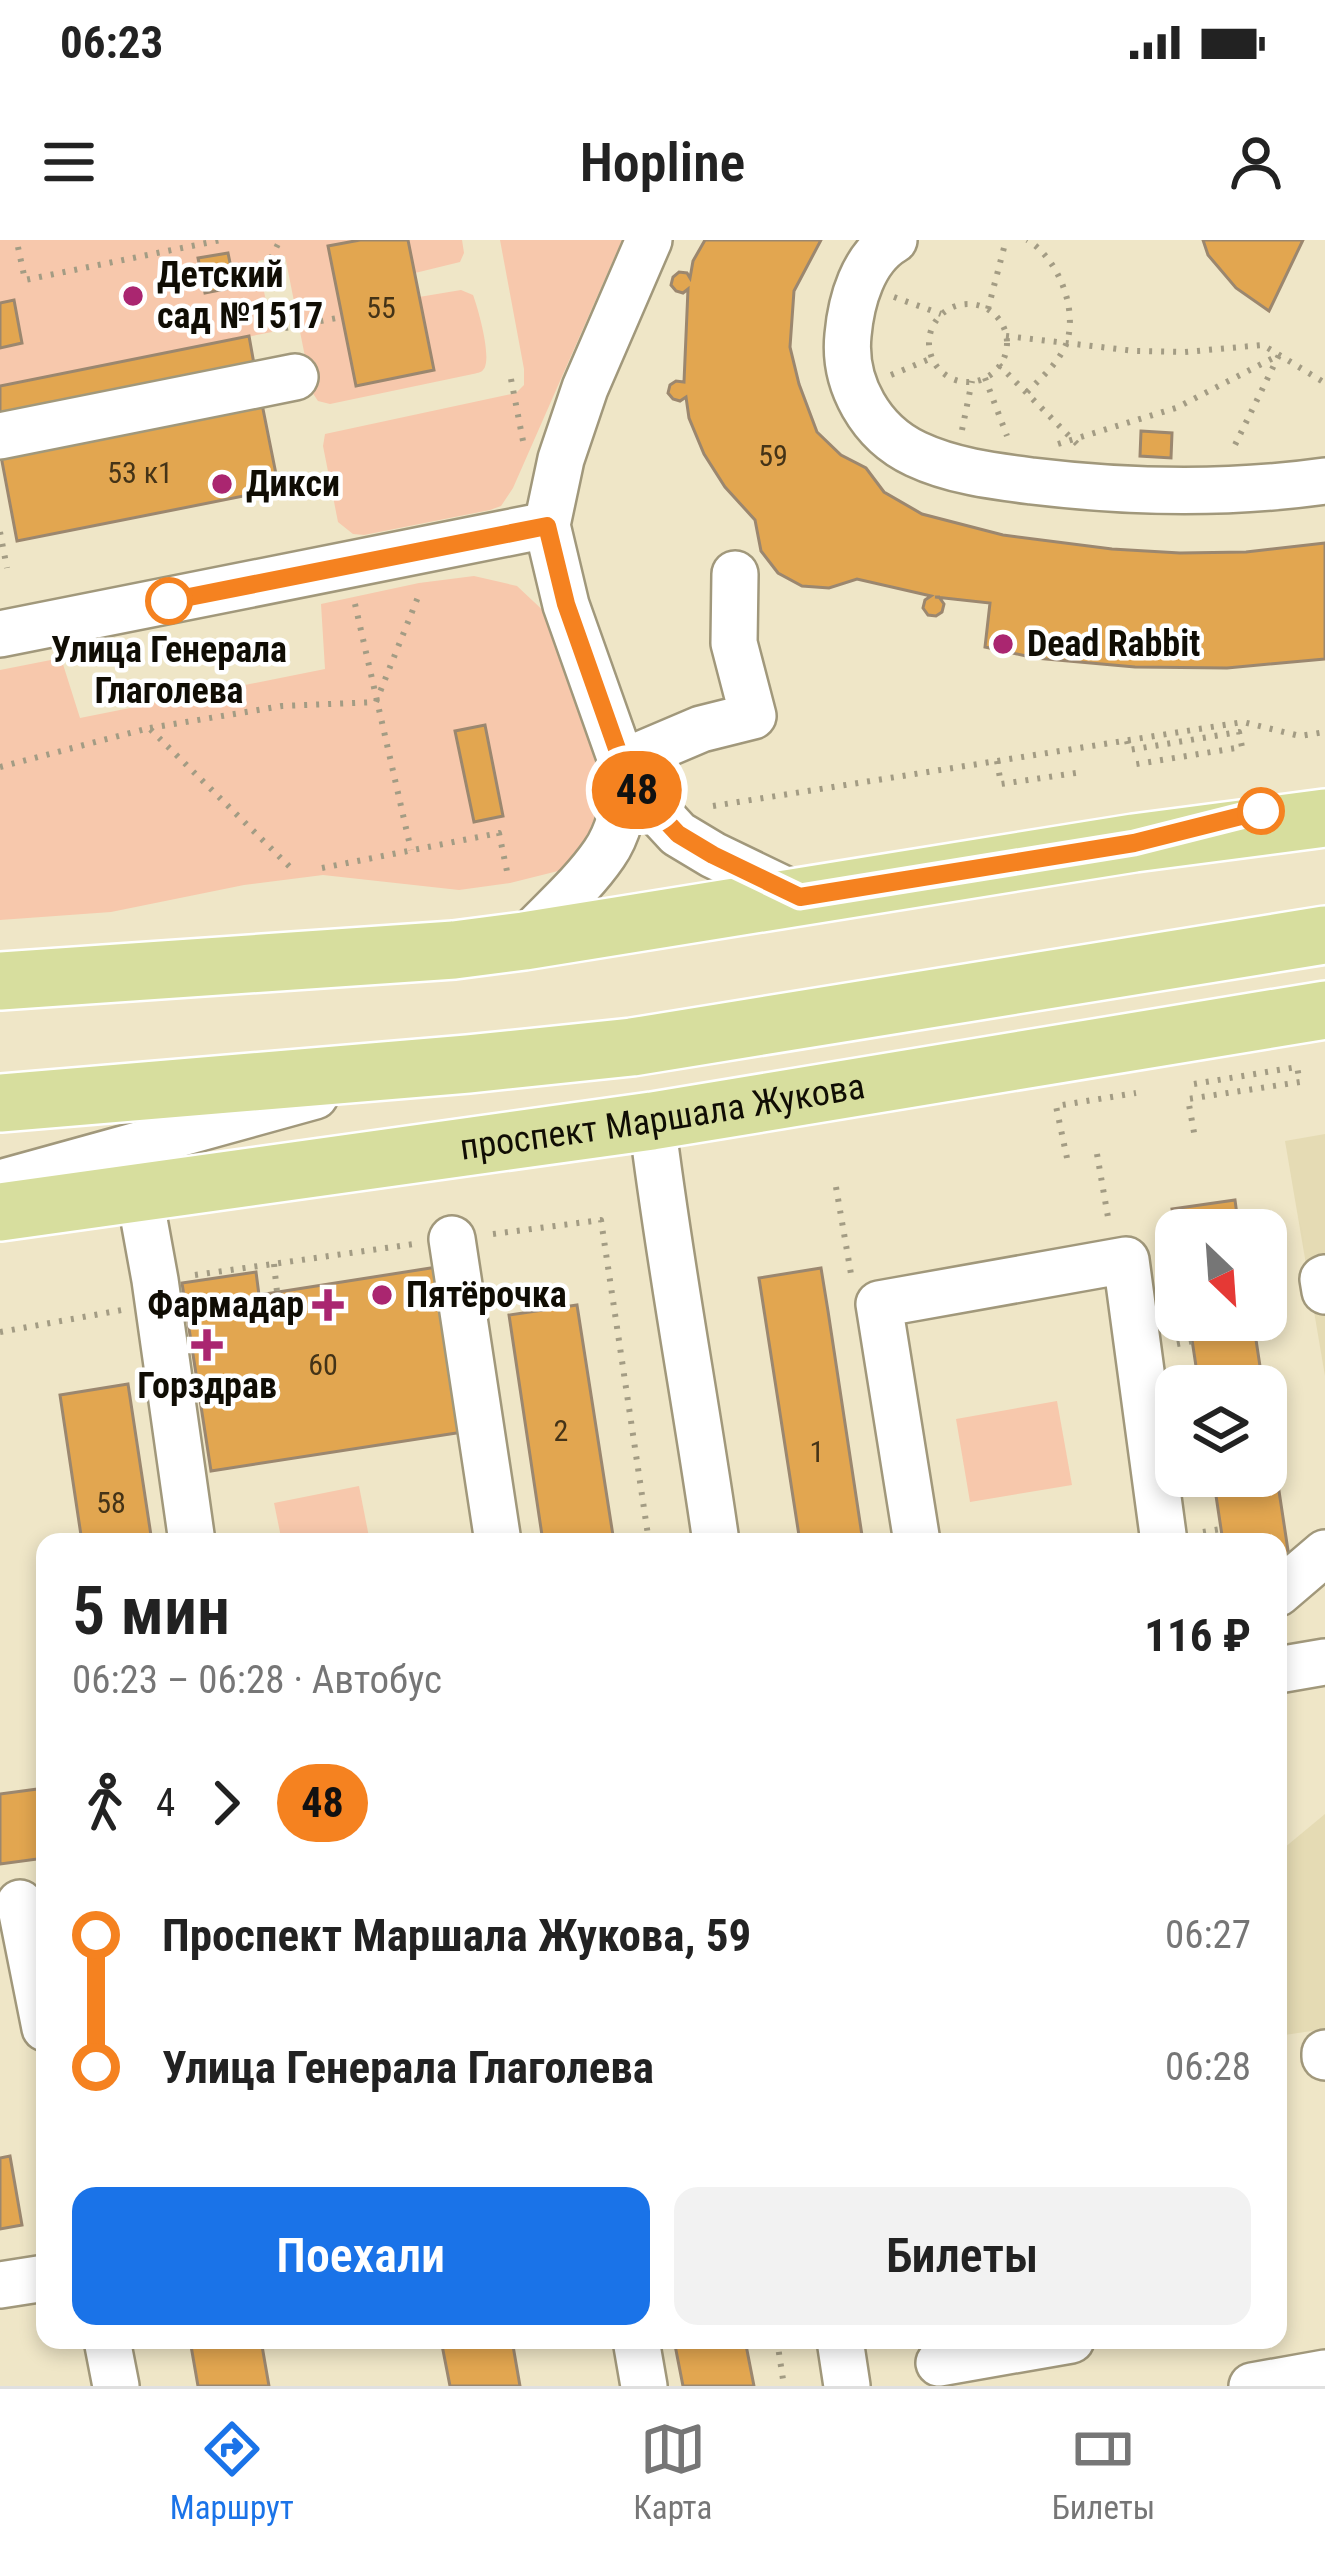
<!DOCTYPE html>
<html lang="ru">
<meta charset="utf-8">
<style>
:root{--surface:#fff;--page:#f2f2f2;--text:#222;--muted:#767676;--line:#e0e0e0;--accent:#1a73e8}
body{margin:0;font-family:"Roboto Condensed",sans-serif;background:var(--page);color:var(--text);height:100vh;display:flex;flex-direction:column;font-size:45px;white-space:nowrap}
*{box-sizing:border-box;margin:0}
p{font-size:39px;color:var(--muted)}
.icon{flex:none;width:66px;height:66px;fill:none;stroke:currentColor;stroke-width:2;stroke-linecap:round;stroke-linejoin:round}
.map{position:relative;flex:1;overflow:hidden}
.details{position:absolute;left:36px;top:1293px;width:1251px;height:816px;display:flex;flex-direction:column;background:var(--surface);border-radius:24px;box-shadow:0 6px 18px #0003}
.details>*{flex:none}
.badge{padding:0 24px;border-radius:39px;font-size:42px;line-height:78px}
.needle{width:78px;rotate:155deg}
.controls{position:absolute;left:1155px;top:969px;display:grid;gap:24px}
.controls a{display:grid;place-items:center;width:132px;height:132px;border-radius:24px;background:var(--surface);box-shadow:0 6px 18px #0003;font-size:60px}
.map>.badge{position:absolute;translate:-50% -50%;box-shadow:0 0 0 6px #fff}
.legs{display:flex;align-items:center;gap:18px;height:132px;padding:0 36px;font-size:39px}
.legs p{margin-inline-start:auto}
.summary{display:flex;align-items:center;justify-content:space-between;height:204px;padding:0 36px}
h1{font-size:66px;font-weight:600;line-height:90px}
.action{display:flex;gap:24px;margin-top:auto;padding:24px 36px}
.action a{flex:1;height:138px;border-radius:24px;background:var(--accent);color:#fff;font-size:48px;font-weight:600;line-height:138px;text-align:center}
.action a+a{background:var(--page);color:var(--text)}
ul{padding:0 36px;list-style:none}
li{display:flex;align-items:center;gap:42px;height:132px;font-size:45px}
li i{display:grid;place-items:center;width:18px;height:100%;margin:0 15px;background:currentColor}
li i::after{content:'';width:30px;height:30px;margin:-15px;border:9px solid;border-radius:50%;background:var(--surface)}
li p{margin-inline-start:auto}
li:first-child i{background:linear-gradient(#0000 50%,currentColor 0)}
li:last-child i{background:linear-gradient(currentColor 50%,#0000 0)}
.status{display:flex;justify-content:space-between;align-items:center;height:84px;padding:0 60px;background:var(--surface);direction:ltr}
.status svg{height:33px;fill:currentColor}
header{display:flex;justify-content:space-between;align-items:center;height:156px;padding:0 36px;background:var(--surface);font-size:54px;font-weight:600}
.menu{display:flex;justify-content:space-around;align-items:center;height:168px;border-top:3px solid var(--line);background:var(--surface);font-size:33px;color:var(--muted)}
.menu a{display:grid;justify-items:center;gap:6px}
.menu .current{color:var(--accent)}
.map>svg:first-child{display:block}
.built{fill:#e5dbb4}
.green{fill:#f7c8ac}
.building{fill:#e2a650;stroke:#9b876f;stroke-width:3}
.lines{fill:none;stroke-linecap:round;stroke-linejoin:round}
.minor-casing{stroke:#a1987b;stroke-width:50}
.major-casing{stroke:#fff;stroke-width:62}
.path{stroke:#a39c84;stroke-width:6;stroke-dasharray:3 9;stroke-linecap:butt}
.minor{stroke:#fff;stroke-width:45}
.major{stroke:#d7de9e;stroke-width:57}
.line-1-casing{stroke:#fff;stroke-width:27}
.line-1{stroke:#f58220;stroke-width:18}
.poi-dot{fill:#aa2670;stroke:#fff;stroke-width:4.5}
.stop-1-dot{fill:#fff;stroke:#f58220;stroke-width:6}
.labels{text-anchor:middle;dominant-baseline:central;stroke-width:9;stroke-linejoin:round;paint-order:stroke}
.number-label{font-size:30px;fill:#443317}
.poi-label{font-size:36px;font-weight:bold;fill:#100d04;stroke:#fff;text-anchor:start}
.stop-label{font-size:36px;font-weight:bold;fill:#100d04;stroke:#fff}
.street-label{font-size:36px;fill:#100d04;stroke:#fff}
</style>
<div class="status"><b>06:23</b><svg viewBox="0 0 49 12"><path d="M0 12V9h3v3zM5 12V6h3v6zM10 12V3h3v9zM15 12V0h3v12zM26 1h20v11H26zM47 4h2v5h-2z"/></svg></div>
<header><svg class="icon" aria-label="menu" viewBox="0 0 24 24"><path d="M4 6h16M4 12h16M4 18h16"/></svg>Hopline<svg class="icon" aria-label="person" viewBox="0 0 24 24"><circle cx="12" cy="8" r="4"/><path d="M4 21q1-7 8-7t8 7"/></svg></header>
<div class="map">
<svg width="1325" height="2146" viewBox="0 0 1325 2146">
<rect width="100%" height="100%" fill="#efe6c7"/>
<g class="built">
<path d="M1325,894V1136L1285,901Z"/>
<path d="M1325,1574V1789L1278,1796V1613Z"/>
</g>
<g class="green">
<path d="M0,0H462L464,13L460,22L415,33L419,57L461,50L473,55C478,68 493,120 483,130C481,133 476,133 473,134L330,164L318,161L312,152L285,16L258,21L272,92L0,146Z"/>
<path d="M500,0H622L513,248L501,266L490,270L364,295L353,294L338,282L323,206L325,194L516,153L524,145V129Z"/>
<path d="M474,336L517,346L550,377L603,534L604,569L589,610L562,630L510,643L459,650L323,635L244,645L111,672L0,680V430L61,418L80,478L325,429L321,364L419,343Z"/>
<path d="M1057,1161L1072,1245L970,1262L956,1179Z"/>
<path d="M359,1246L369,1297L360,1302H282L274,1263Z"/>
</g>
<g class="building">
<path d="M360,0H408L434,130L356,146L328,6Z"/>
<path d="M705,0H821L794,51L790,107L799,144L817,192L841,215L866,228L884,252L922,274L1003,295L1112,309L1180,313L1246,312L1325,303V419L1227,428L1135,427L1035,418L985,407L990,363L935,357H939L944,364L942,372L936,376L928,375L923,368L925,360L931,356L857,339L829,348L802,346L778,333L761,311L755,280L725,247L704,214L689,178L686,157L680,161L673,159L668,153L670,145L676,141L684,142L688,49L683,53L676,51L671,45L673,37L679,32L687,33L690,38L693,21Z"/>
<path d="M1203,0H1303L1269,71L1236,48L1208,15Z"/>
<path d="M228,13L235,47L205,53L198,18Z"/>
<path d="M14,60L22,103L0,108V63Z"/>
<path d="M249,96L254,124L0,174V146Z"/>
<path d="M262,164L279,249L17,301L1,216Z"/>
<path d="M1141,191L1172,193L1171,218L1140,216Z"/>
<path d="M485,485L503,576L474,582L455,491Z"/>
<path d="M1235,960L1239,990H1176V993L1172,969Z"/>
<path d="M437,1027L463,1192L211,1231L182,1043L256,1032L259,1055Z"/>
<path d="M821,1028L828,1071L863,1302H800L759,1038Z"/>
<path d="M577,1065L614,1302H543L509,1075Z"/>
<path d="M1189,1080H1253L1263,1146H1199Z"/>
<path d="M128,1144L152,1302H82L60,1155Z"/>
<path d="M1266,1165L1289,1317L1278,1319V1302H1223L1213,1236H1266Z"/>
<path d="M45,1548V1618L0,1624V1554Z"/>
<path d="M10,1916L22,1985L0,1989V1918Z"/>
<path d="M190,2100H261L269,2146H198Z"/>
<path d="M441,2100H512L520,2146H450Z"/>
<path d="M674,2100H745L754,2146H683Z"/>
</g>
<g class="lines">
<defs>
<g id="minor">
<path d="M649,0L585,148L561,219L547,285L566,365L628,540L678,594L713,615L800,657"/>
<path d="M894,0C863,18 851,61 848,95C843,144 871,193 916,214C952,231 993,236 1032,241C1131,253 1226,255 1325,241"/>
<path d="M0,196L295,137"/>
<path d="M0,394L547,285"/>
<path d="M621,523L701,489L753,476L734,403L735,334"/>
<path d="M524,701C550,673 582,646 604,614C619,593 624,565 628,540"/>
<path d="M652,881C669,1022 696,1161 716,1302"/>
<path d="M0,943L315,856"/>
<path d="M139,952L155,1040L192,1302"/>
<path d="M452,999L498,1302"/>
<path d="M1325,1038L1323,1039L1325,1051"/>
<path d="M917,1302L879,1064L1126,1020L1164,1302"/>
<path d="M1278,1353L1325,1313"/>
<path d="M1278,1430L1325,1422"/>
<path d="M20,1663L45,1788"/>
<path d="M1325,1813V1817"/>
<path d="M0,2045L45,2038"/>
<path d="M107,2100L116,2146"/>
<path d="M636,2100L644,2146"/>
<path d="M840,2100L847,2146"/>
<path d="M939,2123L1071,2100"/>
<path d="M1252,2146L1325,2133"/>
</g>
<g id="major">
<path d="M0,741L454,710L524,701L1134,603L1325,578"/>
<path d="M0,863L468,824L632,807L1325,695"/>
<path id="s1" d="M0,972L652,881L1325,770"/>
</g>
</defs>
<use href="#minor" class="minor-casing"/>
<use href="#major" class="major-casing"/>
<g class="path">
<path d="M18,7L25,40L221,0"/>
<path d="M271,18L280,0"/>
<path d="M894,57L941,74"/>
<circle cx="968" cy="103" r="39"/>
<path d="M988,69L1006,0"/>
<path d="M285,88L342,77"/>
<path d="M1006,96L1135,111L1185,112L1263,105L1325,143"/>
<path d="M999,125L1081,208"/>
<path d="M891,135L932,118"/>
<path d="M985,138L1007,196"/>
<path d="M511,139L523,201"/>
<path d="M1027,152C1040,139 1055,126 1064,109C1081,75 1059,18 1027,0"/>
<path d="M962,190L972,141"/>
<path d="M1058,204L1176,168L1279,115L1232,211"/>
<path d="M0,292L7,328"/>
<path d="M355,364L411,610"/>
<path d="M150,488L282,466L376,462L420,352"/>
<path d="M1127,501L1129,510L1239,492L1242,507L1131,525"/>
<path d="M997,521L1001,544L1082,532"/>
<path d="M0,527L149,488L294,631"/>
<path d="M713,566L1243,482L1300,496L1325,492"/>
<path d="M322,628L499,593L508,636"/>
<path d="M1194,844L1297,827L1300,842L1188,859L1195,898"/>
<path d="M1097,914L1109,983"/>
<path d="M1067,918L1056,866L1136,853"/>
<path d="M836,947L851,1034"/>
<path d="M493,994L601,980L649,1302"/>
<path d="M274,1024L277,1052"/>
<path d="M195,1035L414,1004"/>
<path d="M0,1092L122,1070"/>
<path d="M1177,1104L1193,1101"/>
<path d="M1203,1292L1221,1289"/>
<path d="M777,2100L784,2146"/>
<path d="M512,2101L519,2100"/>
</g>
<use href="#minor" class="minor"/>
<use href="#major" class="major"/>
</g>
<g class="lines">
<defs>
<path id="line-1" d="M169,361L547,286L566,364L628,540L678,594L713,615L800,657L1134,603L1261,571"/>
</defs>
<use href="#line-1" class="line-1-casing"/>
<use href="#line-1" class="line-1"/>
</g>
<g class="poi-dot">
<circle cx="133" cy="56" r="12"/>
<circle cx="222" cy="244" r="12"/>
<circle cx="1003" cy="404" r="12"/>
<circle cx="382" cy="1055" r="12"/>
<path d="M322 1047h12v12h12v12h-12v12h-12v-12h-12v-12h12z"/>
<path d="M201 1087h12v12h12v12h-12v12h-12v-12h-12v-12h12z"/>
</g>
<g class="stop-1-dot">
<circle cx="169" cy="361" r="21"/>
<circle cx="1261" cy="571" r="21"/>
</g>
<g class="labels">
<g class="number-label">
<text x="381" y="67">55</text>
<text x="773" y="215">59</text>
<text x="140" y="232">53 к1</text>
<text x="323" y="1124">60</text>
<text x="561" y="1190">2</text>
<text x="817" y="1211">1</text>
<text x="111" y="1262">58</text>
</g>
<g class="poi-label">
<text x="157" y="35">Детский<tspan x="157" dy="41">сад №1517</tspan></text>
<text x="246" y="244">Дикси</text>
<text x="1027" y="404">Dead Rabbit</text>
<text x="406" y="1055">Пятёрочка</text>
<text x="304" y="1065" text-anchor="end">Фармадар</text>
<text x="207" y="1146" text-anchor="middle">Горздрав</text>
</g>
<g class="stop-label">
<text x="169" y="410">Улица Генерала<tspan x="169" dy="41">Глаголева</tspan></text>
</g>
<g class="street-label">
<text stroke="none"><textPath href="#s1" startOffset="669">проспект Маршала Жукова</textPath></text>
</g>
</g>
</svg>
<div class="controls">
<a><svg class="needle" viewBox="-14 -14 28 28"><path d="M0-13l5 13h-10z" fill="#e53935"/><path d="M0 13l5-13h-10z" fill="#767676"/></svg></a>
<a><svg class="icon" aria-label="layers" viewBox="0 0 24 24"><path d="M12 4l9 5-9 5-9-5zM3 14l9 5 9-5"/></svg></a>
</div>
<b class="badge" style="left:637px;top:550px;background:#f58220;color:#111">48</b>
<section class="details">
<div class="summary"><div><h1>5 мин</h1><p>06:23 – 06:28 · Автобус</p></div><b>116 ₽</b></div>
<div class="legs"><svg class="icon" aria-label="walk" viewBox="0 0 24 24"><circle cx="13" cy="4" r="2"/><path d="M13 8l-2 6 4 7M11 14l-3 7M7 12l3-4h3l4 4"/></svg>4<svg class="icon" aria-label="forward" viewBox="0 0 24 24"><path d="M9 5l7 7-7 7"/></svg><b class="badge" style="background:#f58220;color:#111">48</b></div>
<ul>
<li><i style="color:#f58220"></i><b>Проспект Маршала Жукова, 59</b><p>06:27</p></li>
<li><i style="color:#f58220"></i><b>Улица Генерала Глаголева</b><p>06:28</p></li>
</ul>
<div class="action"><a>Поехали</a><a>Билеты</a></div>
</section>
</div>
<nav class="menu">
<a class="current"><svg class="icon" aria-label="directions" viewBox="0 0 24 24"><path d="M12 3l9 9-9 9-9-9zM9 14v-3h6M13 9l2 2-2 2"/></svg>Маршрут</a>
<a><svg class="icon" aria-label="map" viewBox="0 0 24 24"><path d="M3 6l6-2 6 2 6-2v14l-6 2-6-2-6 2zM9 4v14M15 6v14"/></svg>Карта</a>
<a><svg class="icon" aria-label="tickets" viewBox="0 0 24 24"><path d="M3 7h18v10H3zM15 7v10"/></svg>Билеты</a>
</nav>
